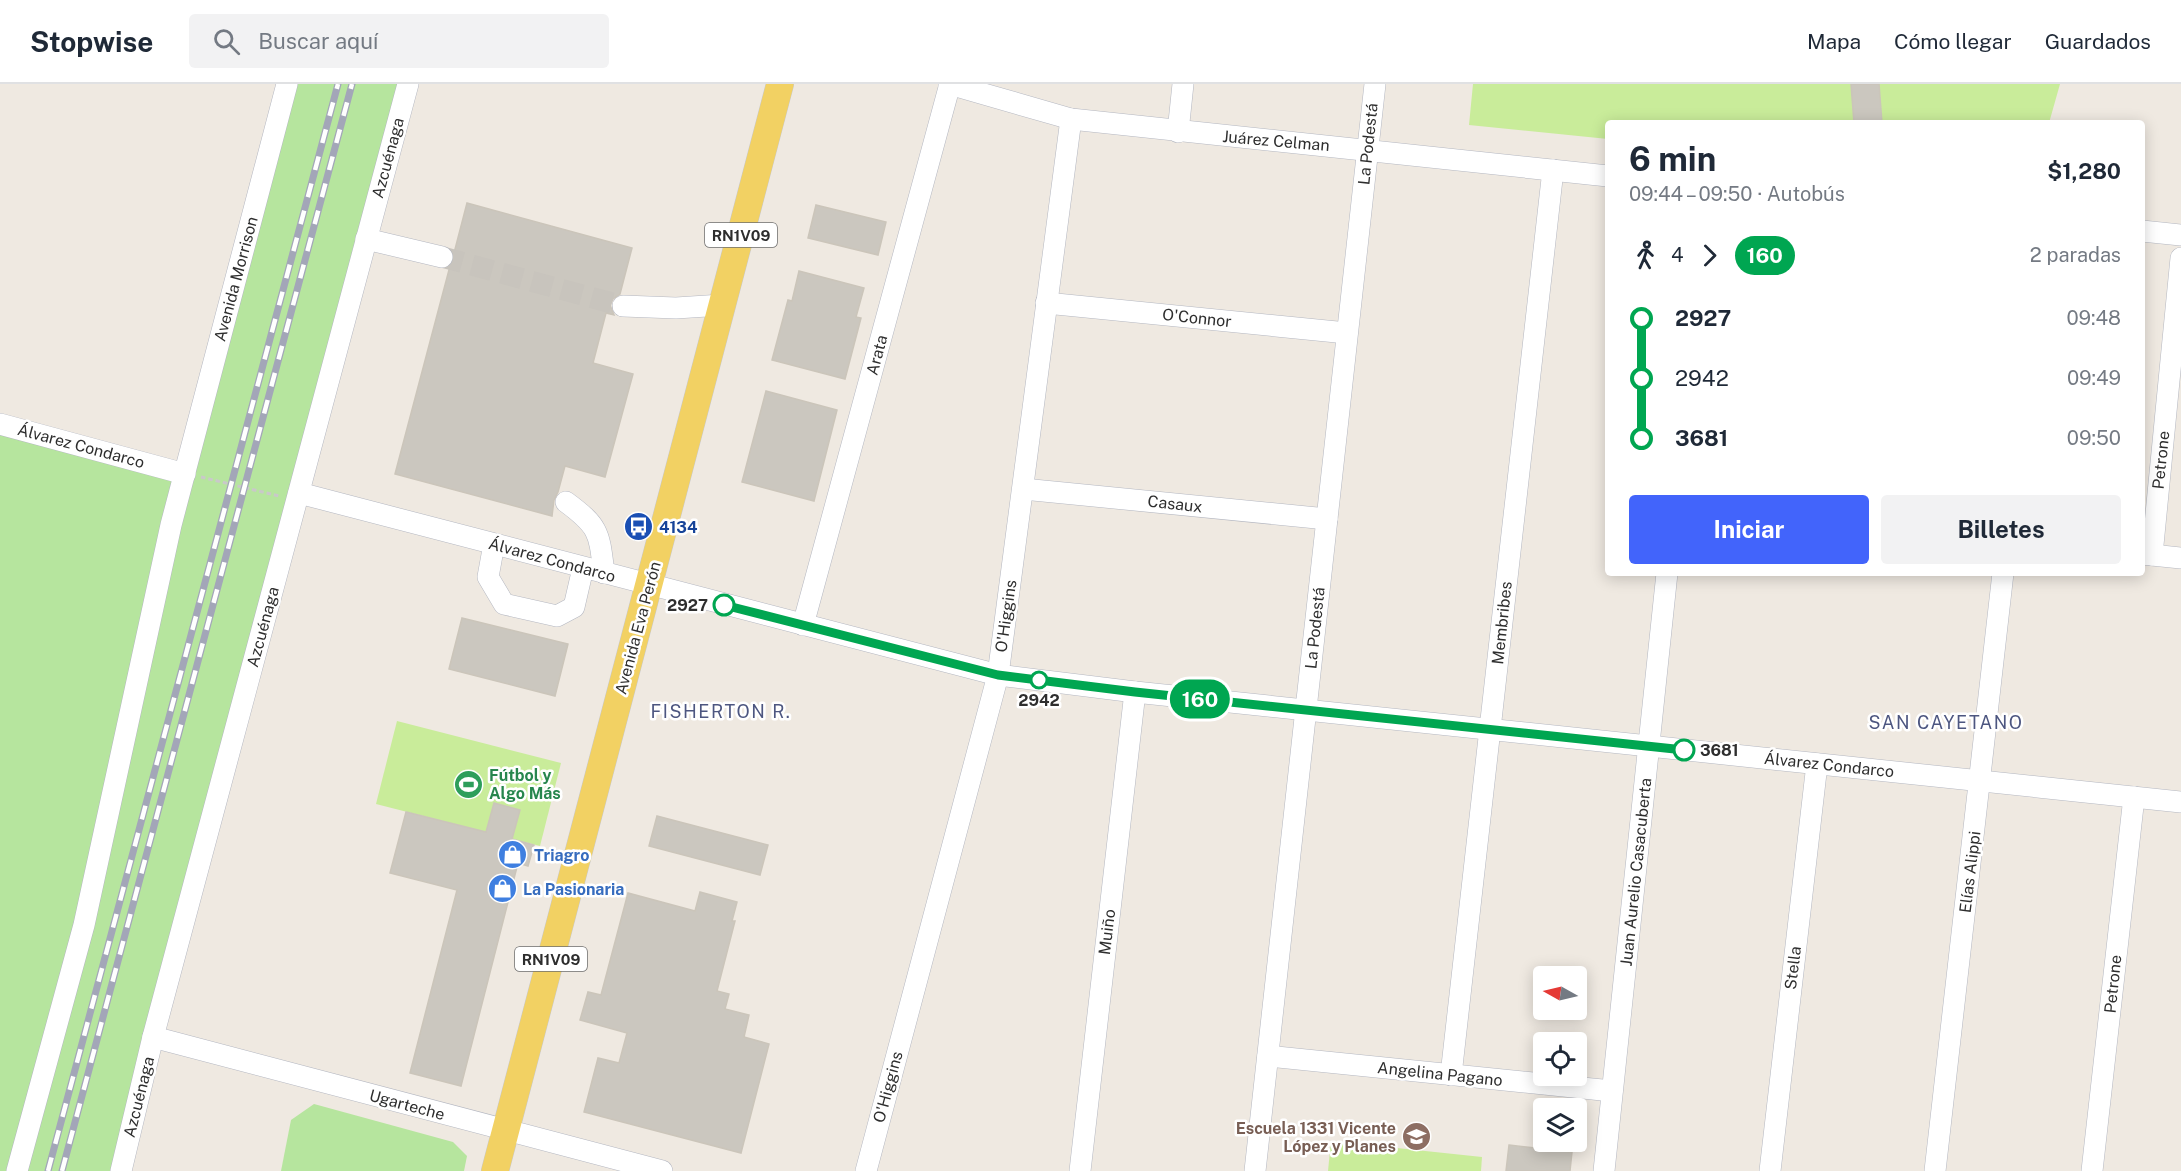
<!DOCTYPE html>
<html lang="es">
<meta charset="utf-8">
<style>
:root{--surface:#fff;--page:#f2f2f3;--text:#1f2937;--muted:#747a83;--line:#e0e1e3;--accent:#4264fb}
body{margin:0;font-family:"Public Sans",sans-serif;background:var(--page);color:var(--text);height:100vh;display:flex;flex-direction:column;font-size:22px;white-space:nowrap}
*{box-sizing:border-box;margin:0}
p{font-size:20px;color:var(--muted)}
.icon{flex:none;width:33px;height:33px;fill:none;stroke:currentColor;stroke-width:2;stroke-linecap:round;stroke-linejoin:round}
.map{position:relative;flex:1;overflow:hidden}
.details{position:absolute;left:1605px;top:36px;width:540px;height:456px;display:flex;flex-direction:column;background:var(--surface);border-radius:6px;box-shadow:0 3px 15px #0003}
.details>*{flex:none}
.badge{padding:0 12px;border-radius:20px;font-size:21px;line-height:39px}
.needle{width:39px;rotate:278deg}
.tools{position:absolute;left:1533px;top:882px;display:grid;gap:12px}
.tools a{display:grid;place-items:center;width:54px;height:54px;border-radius:6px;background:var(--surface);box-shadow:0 3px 15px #0003;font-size:30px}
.map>.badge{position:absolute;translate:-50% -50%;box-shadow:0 0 0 3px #fff}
.legs{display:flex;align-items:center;gap:9px;height:66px;padding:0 24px;font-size:20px}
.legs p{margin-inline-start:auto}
.overview{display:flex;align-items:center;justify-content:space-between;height:102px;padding:0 24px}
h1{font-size:33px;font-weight:700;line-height:45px}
.action{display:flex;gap:12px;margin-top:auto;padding:12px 24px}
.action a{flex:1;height:69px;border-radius:6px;background:var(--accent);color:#fff;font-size:24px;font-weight:700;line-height:69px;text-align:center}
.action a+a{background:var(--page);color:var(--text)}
ul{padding:0 24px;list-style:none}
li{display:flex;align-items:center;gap:21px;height:60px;font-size:22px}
li i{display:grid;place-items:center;width:9px;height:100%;margin:0 8px;background:currentColor}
li i::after{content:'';width:15px;height:15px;margin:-8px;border:4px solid;border-radius:50%;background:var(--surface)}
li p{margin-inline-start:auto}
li:first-child i{background:linear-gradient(#0000 50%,currentColor 0)}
li:last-child i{background:linear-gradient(currentColor 50%,#0000 0)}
header{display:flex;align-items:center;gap:36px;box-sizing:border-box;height:84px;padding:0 30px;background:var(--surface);border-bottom:2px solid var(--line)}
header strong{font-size:28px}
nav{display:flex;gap:33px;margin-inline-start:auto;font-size:21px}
.search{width:420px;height:54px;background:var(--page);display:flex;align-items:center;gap:15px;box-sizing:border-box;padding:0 21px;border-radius:6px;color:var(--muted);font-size:22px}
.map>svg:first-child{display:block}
.green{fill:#b6e59e}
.pitch{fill:#c9ec9a}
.building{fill:#cbc7bf;stroke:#cbc5ba;stroke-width:1.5}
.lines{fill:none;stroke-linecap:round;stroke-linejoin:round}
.minor-tunnel{stroke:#c8c4bd;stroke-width:21;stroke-dasharray:21 10;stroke-linecap:butt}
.minor-casing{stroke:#b4b7c1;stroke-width:22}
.major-casing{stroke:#c9c9c9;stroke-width:28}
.path{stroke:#c9c9c9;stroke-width:3;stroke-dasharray:4.5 3;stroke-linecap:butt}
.minor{stroke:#fff;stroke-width:21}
.major{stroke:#f2d163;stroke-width:27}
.rail-casing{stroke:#a3a6b8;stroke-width:7}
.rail{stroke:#fff;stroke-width:4.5;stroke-dasharray:14;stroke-linecap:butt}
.line-1-casing{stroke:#fff;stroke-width:14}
.line-1{stroke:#00a651;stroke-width:9}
.stop-1-dot{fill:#fff;stroke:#00a651;stroke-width:3}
.labels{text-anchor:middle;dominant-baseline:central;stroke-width:5;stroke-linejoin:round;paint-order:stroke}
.shield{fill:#fff;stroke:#6d6d6d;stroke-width:1.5}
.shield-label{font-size:15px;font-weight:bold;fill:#2e2e2e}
.street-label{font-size:16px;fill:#2e2e2e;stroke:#fff}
.transit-label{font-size:16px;font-weight:bold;fill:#164399;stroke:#fff;text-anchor:start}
.stop-label{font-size:16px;font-weight:bold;fill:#2e2e2e;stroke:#fff;text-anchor:end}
.leisure-label{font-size:16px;font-weight:bold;fill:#27864d;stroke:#fff;text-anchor:start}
.shop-label{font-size:16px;font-weight:bold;fill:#366cbe;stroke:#fff;text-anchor:start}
.education-label{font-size:16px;font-weight:bold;fill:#785e54;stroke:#fff;text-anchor:end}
.neighbourhood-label{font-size:18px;letter-spacing:1.5px;fill:#4d5680;stroke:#fff}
</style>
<header>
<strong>Stopwise</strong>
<div class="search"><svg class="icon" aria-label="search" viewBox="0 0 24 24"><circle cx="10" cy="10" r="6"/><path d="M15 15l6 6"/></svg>Buscar aquí</div>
<nav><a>Mapa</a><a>Cómo llegar</a><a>Guardados</a></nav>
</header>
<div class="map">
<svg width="2181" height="1087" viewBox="0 0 2181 1087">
<rect width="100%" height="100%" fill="#efe9e1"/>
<g class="green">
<path d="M287,0H408L121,1087H0V340L185,390Z"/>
<path d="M314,1020L453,1058L467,1072L464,1087H281L291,1036Z"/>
</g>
<g class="pitch">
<path d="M1473,0H2060L2049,39H1608V55L1469,41Z"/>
<path d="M397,637L561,679L540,762L376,720Z"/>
<path d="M1331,1057L1482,1073L1481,1087H1328Z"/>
</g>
<g class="building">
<path d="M1851,0H1879L1882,39H1854Z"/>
<path d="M467,119L632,164L620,210L613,215L610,221L614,231L606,229L593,279L633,290L605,393L565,382L558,408L554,416L552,432L395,390L450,182L454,176V169Z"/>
<path d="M816,121L886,138L878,171L808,154Z"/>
<path d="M799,187L864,204L856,233L861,234L845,295L772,276L788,216L792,217Z"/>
<path d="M766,307L837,326L814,417L742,398Z"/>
<path d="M462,534L568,560L555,612L449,585Z"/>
<path d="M494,719L520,726L512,755L534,761L528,782L518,779L461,1002L410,989L457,806L390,789L406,728L486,748Z"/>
<path d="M657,732L768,761L760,791L649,762Z"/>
<path d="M700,808L737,818L732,837H735L717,907L729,910L725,925L749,931L744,953L769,960L741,1069L584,1028L598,974L619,979L627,949L580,936L588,908L601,911L628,809L695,827Z"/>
<path d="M1509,1061L1572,1068L1570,1087H1506Z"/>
</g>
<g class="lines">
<path class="minor-tunnel" d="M442,173L623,222"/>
<defs>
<g id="minor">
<path d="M949,0L1071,35L1608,92"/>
<path d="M1178,48L1183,0"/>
<path d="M2142,147L2181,151"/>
<path d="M366,155L442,173"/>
<path d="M1046,219L1347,249"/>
<path d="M623,222L676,224L722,221"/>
<path d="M0,340L185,390"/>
<path d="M1023,405L1327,435"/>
<path d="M299,409L998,591L1135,608L2181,718"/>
<path d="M566,418C600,443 599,449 604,489"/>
<path d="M494,460L488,493L504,520L557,532L574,523L583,484"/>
<path d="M2142,470L2181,474"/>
<path d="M2152,471L2181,174"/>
<path d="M803,541L950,0"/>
<path d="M153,953L662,1087"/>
<path d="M1268,972L1612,1007"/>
<path d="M1451,991L1553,86"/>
<path d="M17,1087L84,841L171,441L287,0"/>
<path d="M121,1087L153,953L408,0"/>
<path d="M866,1087L998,591L1071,35"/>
<path d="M1080,1087L1135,608"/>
<path d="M1255,1087L1375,0"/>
<path d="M1604,1087L1667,489"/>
<path d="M1770,1087L1817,680"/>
<path d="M1935,1087L2003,489"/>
<path d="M2092,1087L2134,713"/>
</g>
<path id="major" d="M495,1087L780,0"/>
</defs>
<use href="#minor" class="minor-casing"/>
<use href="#major" class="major-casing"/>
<path class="path" d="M201,393L279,412"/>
<use href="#minor" class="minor"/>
<use href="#major" class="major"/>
<defs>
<g id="rail">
<path d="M48,1087L338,0"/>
<path d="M62,1087L352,0"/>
</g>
</defs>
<use href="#rail" class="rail-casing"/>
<use href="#rail" class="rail"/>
</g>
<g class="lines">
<defs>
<path id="line-1" d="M724,521L998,591L1135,608L1684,666"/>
</defs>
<use href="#line-1" class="line-1-casing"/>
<use href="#line-1" class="line-1"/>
</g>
<defs>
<symbol id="bus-disc" viewBox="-11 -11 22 22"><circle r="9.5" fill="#1a4fb4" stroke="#fff"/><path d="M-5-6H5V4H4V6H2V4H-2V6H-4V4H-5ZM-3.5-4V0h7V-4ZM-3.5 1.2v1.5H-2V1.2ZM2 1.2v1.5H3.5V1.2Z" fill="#fff"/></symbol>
<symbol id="stadium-disc" viewBox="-11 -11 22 22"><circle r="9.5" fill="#2e9e5b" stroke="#fff"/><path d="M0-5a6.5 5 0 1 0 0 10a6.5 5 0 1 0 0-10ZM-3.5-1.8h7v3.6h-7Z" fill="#fff"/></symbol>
<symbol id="shop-disc" viewBox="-11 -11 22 22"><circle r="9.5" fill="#3f7fe0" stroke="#fff"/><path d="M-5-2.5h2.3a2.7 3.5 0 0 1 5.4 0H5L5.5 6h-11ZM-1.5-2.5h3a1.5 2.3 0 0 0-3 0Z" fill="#fff"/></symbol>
<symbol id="school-disc" viewBox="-11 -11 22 22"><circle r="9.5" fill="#8d6e63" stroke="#fff"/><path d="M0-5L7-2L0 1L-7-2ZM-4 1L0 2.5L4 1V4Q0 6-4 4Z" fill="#fff"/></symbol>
</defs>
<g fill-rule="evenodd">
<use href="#bus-disc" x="622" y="426" width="33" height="33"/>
<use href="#stadium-disc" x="452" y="684" width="33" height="33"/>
<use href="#shop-disc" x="496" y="754" width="33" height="33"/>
<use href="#shop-disc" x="486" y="788" width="33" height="33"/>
<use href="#school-disc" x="1400" y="1036" width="33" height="33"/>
</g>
<g class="stop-1-dot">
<circle cx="724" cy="521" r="10"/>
<circle cx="1039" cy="596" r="8"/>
<circle cx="1684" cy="666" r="10"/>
</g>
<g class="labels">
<g class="shield">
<rect x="705" y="139" width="72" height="24" rx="4.5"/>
<rect x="515" y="863" width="72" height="24" rx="4.5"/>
</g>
<g class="shield-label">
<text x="741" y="151">RN1V09</text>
<text x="551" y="875">RN1V09</text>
</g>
<g class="street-label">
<text transform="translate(1276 57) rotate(5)">Juárez Celman</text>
<text transform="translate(1368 60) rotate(-84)">La Podestá</text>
<text transform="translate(388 74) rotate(-75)">Azcuénaga</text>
<text transform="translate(236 195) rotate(-75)">Avenida Morrison</text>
<text transform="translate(1197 234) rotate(6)">O'Connor</text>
<text transform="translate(877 271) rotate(-75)">Arata</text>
<text transform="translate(81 362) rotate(15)">Álvarez Condarco</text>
<text transform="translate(2161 376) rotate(-84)">Petrone</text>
<text transform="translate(1175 420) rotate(6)">Casaux</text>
<text transform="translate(552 476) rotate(15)">Álvarez Condarco</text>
<text transform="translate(1006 532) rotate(-82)">O'Higgins</text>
<text transform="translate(1502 539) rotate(-84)">Membribes</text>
<text transform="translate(263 543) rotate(-75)">Azcuénaga</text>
<text transform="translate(638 544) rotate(-75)">Avenida Eva Perón</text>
<text transform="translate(1315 544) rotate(-84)">La Podestá</text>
<text transform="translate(1829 681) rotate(6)">Álvarez Condarco</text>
<text transform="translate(1636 788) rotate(-84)">Juan Aurelio Casacuberta</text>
<text transform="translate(1970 788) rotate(-83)">Elías Alippi</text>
<text transform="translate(1107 848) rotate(-83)">Muiño</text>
<text transform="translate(1793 884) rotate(-83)">Stella</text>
<text transform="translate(2113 900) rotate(-84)">Petrone</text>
<text transform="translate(1440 990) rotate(6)">Angelina Pagano</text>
<text transform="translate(888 1003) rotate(-75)">O'Higgins</text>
<text transform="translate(139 1013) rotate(-76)">Azcuénaga</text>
<text transform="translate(407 1021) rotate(15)">Ugarteche</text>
</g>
<g class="transit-label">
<text x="659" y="443">4134</text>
</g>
<g class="stop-label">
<text x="708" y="521">2927</text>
<text x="1039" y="616" text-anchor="middle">2942</text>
<text x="1700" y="666" text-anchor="start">3681</text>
</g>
<g class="leisure-label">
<text x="489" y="691">Fútbol y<tspan x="489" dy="18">Algo Más</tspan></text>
</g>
<g class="shop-label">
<text x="534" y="771">Triagro</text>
<text x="523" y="805">La Pasionaria</text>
</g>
<g class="education-label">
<text x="1396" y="1044">Escuela 1331 Vicente<tspan x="1396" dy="18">López y Planes</tspan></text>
</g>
<g class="neighbourhood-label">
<text x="721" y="627">FISHERTON R.</text>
<text x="1946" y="638">SAN CAYETANO</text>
</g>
</g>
</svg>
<div class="tools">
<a><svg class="needle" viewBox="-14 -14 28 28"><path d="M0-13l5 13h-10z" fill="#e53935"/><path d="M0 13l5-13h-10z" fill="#747a83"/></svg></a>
<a><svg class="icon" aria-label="locate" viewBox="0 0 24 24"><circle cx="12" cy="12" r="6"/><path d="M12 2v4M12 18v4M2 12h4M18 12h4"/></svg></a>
<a><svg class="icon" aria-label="layers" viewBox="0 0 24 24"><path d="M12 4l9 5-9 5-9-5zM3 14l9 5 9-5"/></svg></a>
</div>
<b class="badge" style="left:1200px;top:615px;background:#00a651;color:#fff">160</b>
<section class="details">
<div class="overview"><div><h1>6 min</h1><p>09:44 – 09:50 · Autobús</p></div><b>$1,280</b></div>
<div class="legs"><svg class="icon" aria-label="walk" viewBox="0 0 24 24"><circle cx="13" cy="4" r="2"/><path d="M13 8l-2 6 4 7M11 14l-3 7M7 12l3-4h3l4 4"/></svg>4<svg class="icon" aria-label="forward" viewBox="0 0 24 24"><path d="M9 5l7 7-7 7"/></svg><b class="badge" style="background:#00a651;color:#fff">160</b><p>2 paradas</p></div>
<ul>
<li><i style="color:#00a651"></i><b>2927</b><p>09:48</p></li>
<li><i style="color:#00a651"></i><span>2942</span><p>09:49</p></li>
<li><i style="color:#00a651"></i><b>3681</b><p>09:50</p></li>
</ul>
<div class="action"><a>Iniciar</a><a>Billetes</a></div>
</section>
</div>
